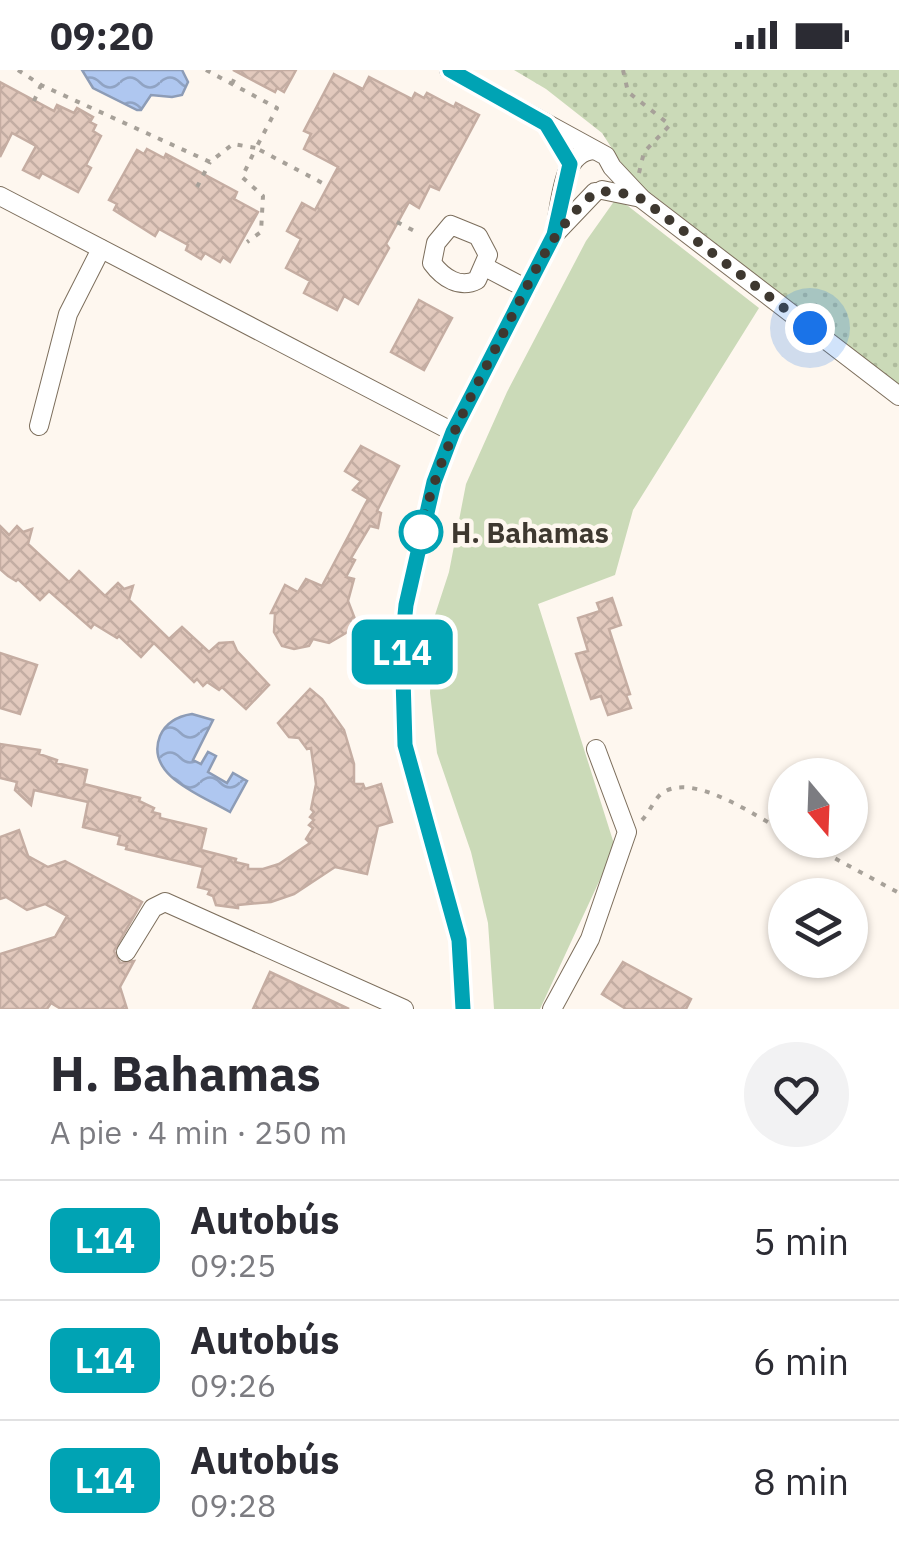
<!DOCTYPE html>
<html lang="es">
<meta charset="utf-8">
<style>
:root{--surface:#fff;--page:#f2f2f3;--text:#2b2b33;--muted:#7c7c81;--line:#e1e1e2}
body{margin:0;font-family:"IBM Plex Sans",sans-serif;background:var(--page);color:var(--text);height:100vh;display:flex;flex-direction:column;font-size:38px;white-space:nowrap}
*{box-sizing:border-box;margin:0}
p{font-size:32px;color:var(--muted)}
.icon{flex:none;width:55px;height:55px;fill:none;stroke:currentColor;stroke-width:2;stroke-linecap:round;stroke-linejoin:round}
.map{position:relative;height:939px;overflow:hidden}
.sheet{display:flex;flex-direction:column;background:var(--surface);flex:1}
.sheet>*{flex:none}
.badge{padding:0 20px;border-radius:15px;font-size:35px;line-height:65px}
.needle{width:65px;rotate:161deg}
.fabs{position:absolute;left:768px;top:688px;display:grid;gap:20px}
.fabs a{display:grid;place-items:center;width:100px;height:100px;border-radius:50%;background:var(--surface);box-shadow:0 2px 8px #0004;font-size:50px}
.you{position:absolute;width:50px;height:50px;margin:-25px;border:8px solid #fff;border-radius:50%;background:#1a73e8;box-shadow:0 0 0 15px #1a73e833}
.map>.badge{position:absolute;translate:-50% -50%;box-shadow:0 0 0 5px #fff}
.round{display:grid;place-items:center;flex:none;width:105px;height:105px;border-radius:52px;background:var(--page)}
.head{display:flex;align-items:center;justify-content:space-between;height:170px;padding:0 50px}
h1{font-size:48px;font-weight:700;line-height:75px}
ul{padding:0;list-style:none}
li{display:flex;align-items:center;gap:30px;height:120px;padding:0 50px;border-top:2px solid var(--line)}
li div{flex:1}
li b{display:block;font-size:38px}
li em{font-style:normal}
li .badge{min-width:110px;font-weight:700;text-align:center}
.status{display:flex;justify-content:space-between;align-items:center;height:70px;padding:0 50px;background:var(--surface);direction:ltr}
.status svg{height:28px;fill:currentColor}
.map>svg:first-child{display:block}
.green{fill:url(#green-dots)}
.pitch{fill:#cbdab8}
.water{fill:url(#water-waves);stroke:#8d9cb6;stroke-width:2.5}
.building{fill:url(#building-cross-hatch);stroke:#c5ada2;stroke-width:2.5}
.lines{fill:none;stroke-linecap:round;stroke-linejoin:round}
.minor-casing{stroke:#7c6e5c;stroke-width:20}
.path{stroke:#a7a199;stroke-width:4;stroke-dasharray:5 8;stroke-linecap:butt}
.minor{stroke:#fff;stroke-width:18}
.line-casing{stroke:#fff;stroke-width:22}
.line{stroke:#00a3b4;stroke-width:15}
.walk{stroke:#3e3830;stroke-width:10;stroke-dasharray:0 18}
.stop-dot{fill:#fff;stroke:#00a3b4;stroke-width:5}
.labels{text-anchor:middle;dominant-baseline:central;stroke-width:9;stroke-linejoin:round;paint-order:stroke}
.stop-label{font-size:28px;font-weight:bold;fill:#3e3830;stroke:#fef7ef;text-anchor:start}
</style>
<div class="status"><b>09:20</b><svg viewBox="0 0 49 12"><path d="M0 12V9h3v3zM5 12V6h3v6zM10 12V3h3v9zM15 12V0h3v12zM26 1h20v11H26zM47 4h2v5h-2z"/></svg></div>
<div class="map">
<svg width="899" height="939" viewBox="0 0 899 939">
<defs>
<pattern id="green-dots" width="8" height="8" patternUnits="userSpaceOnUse" patternTransform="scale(2.5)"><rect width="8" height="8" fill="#cbdab8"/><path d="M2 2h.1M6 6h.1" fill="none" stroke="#afbc9e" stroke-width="1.8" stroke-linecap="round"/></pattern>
<pattern id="water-waves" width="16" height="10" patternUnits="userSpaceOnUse" patternTransform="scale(2.5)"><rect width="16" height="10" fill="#afc7f0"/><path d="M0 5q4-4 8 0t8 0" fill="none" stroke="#90a3c3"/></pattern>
<pattern id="building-cross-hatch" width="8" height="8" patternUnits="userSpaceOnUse" patternTransform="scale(2.5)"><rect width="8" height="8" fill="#e2c9bd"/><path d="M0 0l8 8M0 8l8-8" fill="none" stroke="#c3ada3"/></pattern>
</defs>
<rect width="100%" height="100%" fill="#fef7ef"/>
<path class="green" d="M514,0H899V315L631,108L602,63L546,19Z"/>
<path class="pitch" d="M615,130L628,136L759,238L633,440L615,505L538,534L615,777L540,939H494L488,853L471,782L437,683L430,623L433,551L449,502L466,414L507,322L586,171Z"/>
<g class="water">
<path d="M82,0H182L188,12L182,25L172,27L151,25L141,40H137L93,18Z"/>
<path d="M192,644L213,650L193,690L201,694L208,682L216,686L208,702L227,713L233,703L247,711L230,742C203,726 144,706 160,666C166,652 179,646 192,644Z"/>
</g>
<g class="building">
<path d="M233,0H296L284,22L277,18L275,22Z"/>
<path d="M334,4L363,19L369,7L412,29L415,23L424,28L427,23L454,37L456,33L479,45L439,120L430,116L419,138L409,132L386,174L389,178L358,234L344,226L337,240L304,223L310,211L286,198L301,169L287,161L302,133L315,140L338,97L304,79L311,64L304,61Z"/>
<path d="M0,12L54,41L57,35L74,43L77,38L93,47L90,52L96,55L93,61L101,66L86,95L91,98L78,122L42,103L39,108L23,100L36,76L12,63L0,87Z"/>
<path d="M147,79L164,88L166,84L237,122L234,129L258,142L230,192L223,187L220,192L205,183L201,189L186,180L188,175L159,159L155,166L114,140L117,134L109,130L137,80L144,84Z"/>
<path d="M419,230L452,248L424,300L391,282Z"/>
<path d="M361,376L399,396L377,441L381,443L378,458L370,456L351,488L355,490L346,507L354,509L348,531L355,549L351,560L329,573L313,569L309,576L294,579L282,576L274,562L275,543H271L285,515L298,522L306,509L322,516L368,429L353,420L361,411L345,401Z"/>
<path d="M0,456L9,465L17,456L23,462L32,459L28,474L69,512L79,501L105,526L118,513L124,519L133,516L129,530L169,569L182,557L209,582L219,573L233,572L237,581L269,615L246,639L222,617L219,620L207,612L203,616L197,609L194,612L154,573L141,587L119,566L117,568L94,554L91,558L49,521L40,530L18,509L16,511L8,506L0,499Z"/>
<path d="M612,528L621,555L609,559L630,624L626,625L631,638L608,645L601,626L591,629L576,584L588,581L578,548L600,541L597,533Z"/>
<path d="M0,583L37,595L20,644L0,638Z"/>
<path d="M310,619L322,629L344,660L354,694V714H363L365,719L381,714L392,752L378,756L367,804L335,797L294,824L271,832L238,835V838L216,835L213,826L208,824L210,820L198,817L203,797L126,779L127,776L118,774L120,766L83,757L88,732L34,720L31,735L15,720L17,712L0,708V674L40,680L39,684L57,690L56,693L87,700L84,714L140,728L139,731L154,738L152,742L160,744V748L206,759L201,780L236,789L235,792L248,795V799H263L279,794L310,773L306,769L313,758L309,755L314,750L310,747L314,742L311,739L316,714L311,678L307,679L299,668L289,667L278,653Z"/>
<path d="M19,760L28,786L48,797L65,791L142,832L114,881L120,893L134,891L120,917L127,939H61L51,933L47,939H0V884L55,867L67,846L45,834L27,840L6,827L0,829V767Z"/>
<path d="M623,892L691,929L686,939H626L602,924Z"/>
<path d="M270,902L349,939H253Z"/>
</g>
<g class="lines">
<defs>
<g id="minor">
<path d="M449,0L606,86L612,97L642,129L899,326"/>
<path d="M602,120L641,128"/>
<path d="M0,126L453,362"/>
<path d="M451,155L478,166L488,185L477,210C460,219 443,208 432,193L436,173Z"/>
<path d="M555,160C561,133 561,82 594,80"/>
<path d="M485,197L527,219"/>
<path d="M39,356L68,244L101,179"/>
<path d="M126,882L153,838L165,832L404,939"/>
<path d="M463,939L459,869L405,675L402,574L406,535L434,412L453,362L554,165L595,122"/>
<path d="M552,939L590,869L627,762L596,679"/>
</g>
</defs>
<use href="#minor" class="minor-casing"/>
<g class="path">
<path d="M18,0L41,15L210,92L233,74L256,78L242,107L263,126L261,162L247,172"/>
<path d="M206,0L277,38L256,78L328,116"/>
<path d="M623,0L628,22L670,55L644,82L639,103"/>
<path d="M232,14L237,3"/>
<path d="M34,31L41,15"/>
<path d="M197,117L210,92"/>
<path d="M397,152L420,164"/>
<path d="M642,750C649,743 654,730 661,724C691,700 757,747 785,762"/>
<path d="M801,770L899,823"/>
</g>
<use href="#minor" class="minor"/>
</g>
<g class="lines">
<defs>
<path id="line" d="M450,0L546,54L570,94L554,165L453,362L434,412L406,535L402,574L405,675L459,870L463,939"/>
</defs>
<use href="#line" class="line-casing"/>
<use href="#line" class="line"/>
<path class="walk" d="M421,462C436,388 473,323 507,256C532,208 552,157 596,122L615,121L642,129L810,258"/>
</g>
<circle class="stop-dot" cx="421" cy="462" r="20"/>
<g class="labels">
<g class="stop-label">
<text x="451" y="462">H. Bahamas</text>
</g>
</g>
</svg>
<div class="fabs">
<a><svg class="needle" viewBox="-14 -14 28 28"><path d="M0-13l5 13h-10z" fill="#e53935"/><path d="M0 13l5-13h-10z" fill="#7c7c81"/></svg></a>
<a><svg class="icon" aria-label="layers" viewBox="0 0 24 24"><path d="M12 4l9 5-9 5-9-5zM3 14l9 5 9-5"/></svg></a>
</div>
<div class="you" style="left:810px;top:258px"></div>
<b class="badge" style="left:402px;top:582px;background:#00a3b4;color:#fff">L14</b>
</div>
<section class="sheet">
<div class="head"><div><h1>H. Bahamas</h1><p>A pie · 4 min · 250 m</p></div><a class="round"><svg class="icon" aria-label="heart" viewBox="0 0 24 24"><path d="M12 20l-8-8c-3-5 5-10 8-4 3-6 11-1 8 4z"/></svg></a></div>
<ul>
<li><span class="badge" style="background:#00a3b4;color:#fff">L14</span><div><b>Autobús</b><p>09:25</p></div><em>5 min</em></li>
<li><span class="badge" style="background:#00a3b4;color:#fff">L14</span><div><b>Autobús</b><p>09:26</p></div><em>6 min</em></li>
<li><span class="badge" style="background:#00a3b4;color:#fff">L14</span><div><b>Autobús</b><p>09:28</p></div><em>8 min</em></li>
</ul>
</section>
